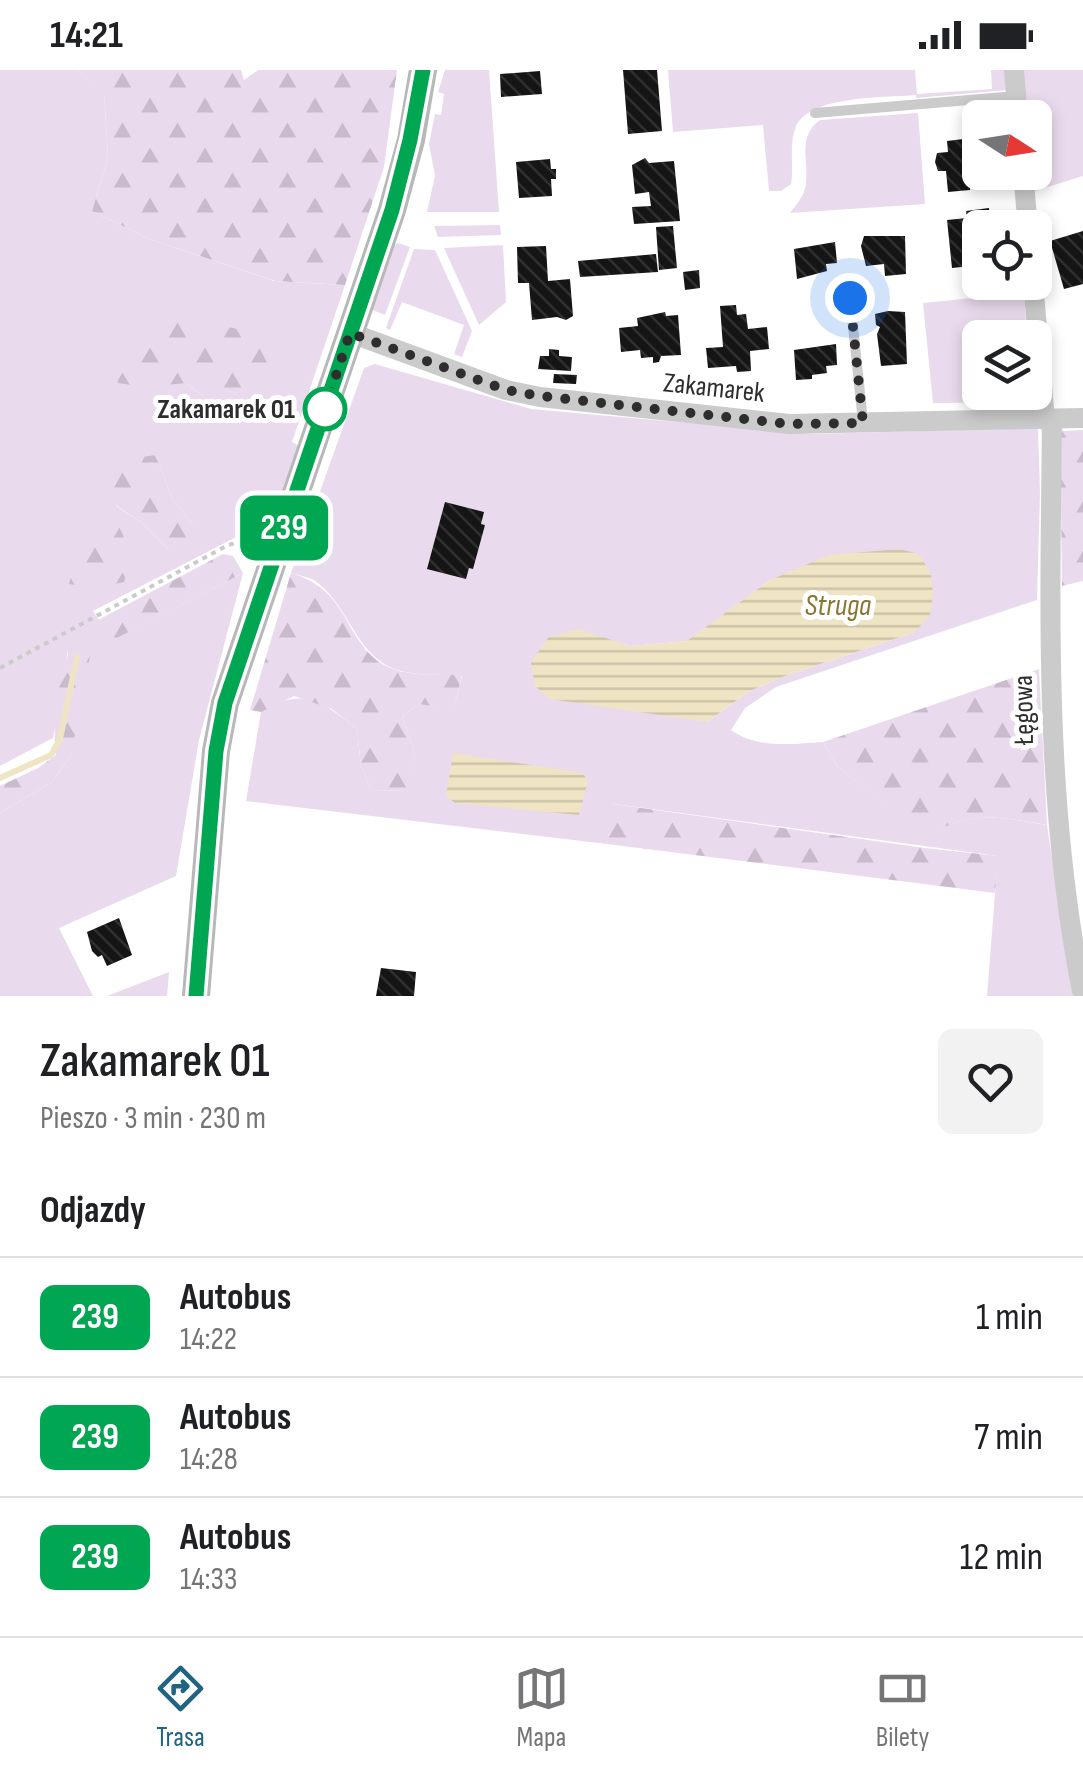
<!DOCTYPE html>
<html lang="pl">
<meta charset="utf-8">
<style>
:root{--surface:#fff;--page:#f2f2f2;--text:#202124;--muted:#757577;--line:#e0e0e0;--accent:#1f6583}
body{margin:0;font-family:"Sofia Sans Condensed",sans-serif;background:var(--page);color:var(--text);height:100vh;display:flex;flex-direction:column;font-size:38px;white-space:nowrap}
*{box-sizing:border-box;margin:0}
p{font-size:32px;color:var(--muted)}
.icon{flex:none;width:55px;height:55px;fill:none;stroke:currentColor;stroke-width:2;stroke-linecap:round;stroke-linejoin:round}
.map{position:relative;height:926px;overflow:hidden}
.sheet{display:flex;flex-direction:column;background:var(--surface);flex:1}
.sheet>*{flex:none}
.badge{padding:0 20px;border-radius:15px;font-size:35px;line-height:65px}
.needle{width:65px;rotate:102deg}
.controls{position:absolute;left:962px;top:30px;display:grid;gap:20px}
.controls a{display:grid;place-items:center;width:90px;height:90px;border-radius:15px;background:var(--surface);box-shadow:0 5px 15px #0003;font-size:50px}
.you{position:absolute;width:50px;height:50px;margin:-25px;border:8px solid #fff;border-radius:50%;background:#1a73e8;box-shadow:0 0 0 15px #1a73e833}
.map>.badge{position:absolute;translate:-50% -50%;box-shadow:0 0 0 5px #fff}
h2{padding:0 40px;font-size:38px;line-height:90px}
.round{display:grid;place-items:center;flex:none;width:105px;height:105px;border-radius:15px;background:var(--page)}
.head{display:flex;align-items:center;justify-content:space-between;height:170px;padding:0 40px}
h1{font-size:48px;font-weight:600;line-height:75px}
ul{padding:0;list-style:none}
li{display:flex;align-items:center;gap:30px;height:120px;padding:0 40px;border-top:2px solid var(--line)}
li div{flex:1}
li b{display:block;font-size:38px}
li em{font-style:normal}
li .badge{min-width:110px;font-weight:700;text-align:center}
.status{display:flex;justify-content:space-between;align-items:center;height:70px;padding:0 50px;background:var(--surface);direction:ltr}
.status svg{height:28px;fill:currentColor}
.tabs{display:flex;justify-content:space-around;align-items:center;height:140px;border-top:2px solid var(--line);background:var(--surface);font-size:28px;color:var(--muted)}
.tabs a{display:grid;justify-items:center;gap:5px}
.tabs .active{color:var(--accent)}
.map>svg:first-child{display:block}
.green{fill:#eadaed;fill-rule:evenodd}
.forest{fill:url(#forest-firs)}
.water{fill:url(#water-rules)}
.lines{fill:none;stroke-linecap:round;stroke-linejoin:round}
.stream{stroke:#efe4c4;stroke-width:6}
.building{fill:url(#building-back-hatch)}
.path{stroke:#cbcbcb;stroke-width:4;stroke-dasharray:5 5;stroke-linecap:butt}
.lane{stroke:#cbcbcb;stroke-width:10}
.street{stroke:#cbcbcb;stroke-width:20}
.secondary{stroke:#b8b8b8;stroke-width:28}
.line-casing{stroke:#fff;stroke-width:22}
.line{stroke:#00a651;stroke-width:15}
.walk{stroke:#2e2e2e;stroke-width:10;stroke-dasharray:0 18}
.stop-dot{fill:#fff;stroke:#00a651;stroke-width:5}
.labels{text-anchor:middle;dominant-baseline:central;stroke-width:10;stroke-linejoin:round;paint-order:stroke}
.street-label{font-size:28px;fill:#2e2e2e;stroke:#fff}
.stop-label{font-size:28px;font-weight:bold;fill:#2e2e2e;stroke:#fff;text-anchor:end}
.water-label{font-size:30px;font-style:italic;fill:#8a7430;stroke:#fff}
</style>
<div class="status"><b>14:21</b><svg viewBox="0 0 49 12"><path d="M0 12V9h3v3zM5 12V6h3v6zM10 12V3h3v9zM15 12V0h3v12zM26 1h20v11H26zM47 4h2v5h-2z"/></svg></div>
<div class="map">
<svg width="1083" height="926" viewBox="0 0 1083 926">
<defs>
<pattern id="forest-firs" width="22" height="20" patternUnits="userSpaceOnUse" patternTransform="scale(2.5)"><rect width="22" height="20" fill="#eadaed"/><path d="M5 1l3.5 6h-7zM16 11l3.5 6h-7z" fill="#c9bbcc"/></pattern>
<pattern id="water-rules" width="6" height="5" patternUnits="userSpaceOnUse" patternTransform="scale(2.5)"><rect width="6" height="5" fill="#efe4c4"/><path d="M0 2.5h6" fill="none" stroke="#cdc4a9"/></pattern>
<pattern id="building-back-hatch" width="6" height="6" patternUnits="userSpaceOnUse" patternTransform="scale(2.5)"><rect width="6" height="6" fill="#151515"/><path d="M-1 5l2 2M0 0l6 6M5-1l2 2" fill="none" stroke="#2f2f2f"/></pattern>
</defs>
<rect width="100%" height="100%" fill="#fff"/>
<g class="green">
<path d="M0,0H78L104,23L108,87L92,141L149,169L274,211L345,215L292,372L298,375L281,425L266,446L242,464L93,541L112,570L243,503L199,670L176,806L59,858L93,926H0V743L52,712L71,685L68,580L53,668L0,696ZM186,313L260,340L237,352ZM156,385L172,428L193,455L169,480L142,453L116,436Z"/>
<path d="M445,0H489L499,142H427L435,106L429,74L435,44L441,45L444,24L438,22Z"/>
<path d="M668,0H915L917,24L992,19L991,0H1005L1007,20L916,28V25C884,28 806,25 795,59C789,76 794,96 791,114L781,121H769L763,55L673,62Z"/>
<path d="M1023,0H1083V106L1035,121V48L1028,47Z"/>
<path d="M918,43L925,134L790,143C797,134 805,125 806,113C809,89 797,67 820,50Z"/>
<path d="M500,155L501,165L438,167L434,156Z"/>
<path d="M398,173L410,177L385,245L370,239L392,177Z"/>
<path d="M503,175L506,232L479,255L444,178Z"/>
<path d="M414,179L435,180L472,261L462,287L454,284L464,255L402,232L390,260L386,258Z"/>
<path d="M1024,223L1027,267L980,268V322L1031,323V332L933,333L923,233Z"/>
<path d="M375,294L531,339L813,364L1038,358L1040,423L1037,530L776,617L745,638L731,660C757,679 792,674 823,672L837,696L926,764C977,741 993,746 1047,755L1073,926H987L998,786L614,734L607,774L246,731L261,642C302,616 322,631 357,659L361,696L371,720L406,721L415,684L402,647L418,634L454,638L462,606C439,604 404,607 384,594C353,574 345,531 314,510C308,507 298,505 291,503L364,298ZM770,510L915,562L785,606L748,622L707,652L579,560L630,576L688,571Z"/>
<path d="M169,902L167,926H107Z"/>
</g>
<g class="forest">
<path d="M78,0H241L244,10L258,0H397L384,97L345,215L275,211L149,169L92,141L108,87L104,24Z"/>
<path d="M192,249L251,262L271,300L260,340L237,352L186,313L145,317L118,313L112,285L143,259Z"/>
<path d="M1083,360V511L1062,516L1060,361Z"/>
<path d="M156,385L172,428L193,455L188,481L169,480L142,453L108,430L128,389Z"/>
<path d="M116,450L132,485L124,512L96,518L69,514L85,452Z"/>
<path d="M223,484L233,486L243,503L111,571L98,550Z"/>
<path d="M291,503C351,521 342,569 384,595C404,607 439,604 462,605L454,639L418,634L402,647L415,684L407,721L371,720L361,696L357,659L332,639L294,626L261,642L250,640Z"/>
<path d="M77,572L91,581L71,685L52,712L0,743V716L38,698L56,685C52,659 57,589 77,572Z"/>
<path d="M1039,599L1047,755C994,746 976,741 926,765L837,696L823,672Z"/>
<path d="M613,734L925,778L999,786L995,823L607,774Z"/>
</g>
<g class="water">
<path d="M899,479L919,484L931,504L933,524L930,545L915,562L785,606L748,622L707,652L550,629L535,616L531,592L549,567L579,559L630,576L687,571L770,510L829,485Z"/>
<path d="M453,683L583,703L588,712L579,745L455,733L446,726Z"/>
</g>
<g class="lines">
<path class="stream" d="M0,708L51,685L60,669L77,587"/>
</g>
<g class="building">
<path d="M623,0H657L662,61L628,64Z"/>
<path d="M540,1L542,24L501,27L500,4Z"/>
<path d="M980,67V90H977V99H969L970,120L948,122L946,101H938L935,92L937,83L948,82L947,71Z"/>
<path d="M645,88L649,93L674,91L680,151L634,154L632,137L651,136L649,122L635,124L632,95Z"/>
<path d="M550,89L551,99H556V109H551L552,126L519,128L516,92Z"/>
<path d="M989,138L990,158H980L978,164L980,195L952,198L947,150L967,148L966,141Z"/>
<path d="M673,156L677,198L659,200L656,157Z"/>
<path d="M1083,161V214L1064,219L1050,171Z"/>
<path d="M864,166H905L906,204L885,206L884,194L866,196L861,176Z"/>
<path d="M835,172L837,193L826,194L827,201L797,209L794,179Z"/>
<path d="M546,176L548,211L570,209L573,246L566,250L557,247L532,250L529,213H518L517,177Z"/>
<path d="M656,184L658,202L580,207L578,191Z"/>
<path d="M699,200L700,218L685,220L683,202Z"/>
<path d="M736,235L737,245L746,244L748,259L767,257L769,279L750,281L751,301L737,302L736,296L708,298L706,278L723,277L720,236Z"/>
<path d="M888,241L905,242L907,294L881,296L877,264L880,257L876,255L875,244Z"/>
<path d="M665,242L666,246L678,245L681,285L661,286L659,292L653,293V287L641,288L640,280L621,282L619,258L638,256L637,248Z"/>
<path d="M836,274L837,295L826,296L827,303L812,305V309L796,310L794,280Z"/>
<path d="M549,279L559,280V286L572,287L571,301L538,299L540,286H549Z"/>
<path d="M554,304L577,305L576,314L553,313Z"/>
<path d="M445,432L484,442L481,454L485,455L473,499L469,498L466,509L427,499Z"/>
<path d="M119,848L132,885L107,896L102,885L98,887L92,881L87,862Z"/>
<path d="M381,898L416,902L414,926H376Z"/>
</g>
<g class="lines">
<path class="path" d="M0,598L228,475L245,471L253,473"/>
<g class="lane">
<path d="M815,43L1016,26"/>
<path d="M850,228L863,352"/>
</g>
<g class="street">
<path d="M1014,0L1018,48"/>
<path d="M1023,102L1028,158"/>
<path d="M1033,212L1045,350"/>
<path d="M351,263L506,320L540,327L789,354L1083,348"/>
<path d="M1052,350C1050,544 1044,735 1083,926"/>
</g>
<path class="secondary" d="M196,926L216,681L225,633L392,140L411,70L423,0"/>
</g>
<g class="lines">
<defs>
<path id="line" d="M196,926L216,681L225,633L392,140L410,70L423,0"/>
</defs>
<use href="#line" class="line-casing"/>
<use href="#line" class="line"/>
<path class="walk" d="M325,339L350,263L506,320L540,326L788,354L863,353L850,228"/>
</g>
<circle class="stop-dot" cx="325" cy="339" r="20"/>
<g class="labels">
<g class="street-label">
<text transform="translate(714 318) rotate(6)">Zakamarek</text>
<text transform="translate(1024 640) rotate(-91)">Łęgowa</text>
</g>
<g class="stop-label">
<text x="295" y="339">Zakamarek 01</text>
</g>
<g class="water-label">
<text x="838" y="536">Struga</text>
</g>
</g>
</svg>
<div class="controls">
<a><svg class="needle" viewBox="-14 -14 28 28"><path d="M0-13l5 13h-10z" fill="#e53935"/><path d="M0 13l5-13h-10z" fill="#757577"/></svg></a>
<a><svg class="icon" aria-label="locate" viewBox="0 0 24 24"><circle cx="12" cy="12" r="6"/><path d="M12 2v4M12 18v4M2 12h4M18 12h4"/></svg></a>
<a><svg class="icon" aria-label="layers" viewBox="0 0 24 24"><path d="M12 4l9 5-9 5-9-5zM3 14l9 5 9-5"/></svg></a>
</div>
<div class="you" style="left:850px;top:228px"></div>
<b class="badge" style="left:284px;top:458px;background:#00a651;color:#fff">239</b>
</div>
<section class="sheet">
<div class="head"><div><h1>Zakamarek 01</h1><p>Pieszo · 3 min · 230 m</p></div><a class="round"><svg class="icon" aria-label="heart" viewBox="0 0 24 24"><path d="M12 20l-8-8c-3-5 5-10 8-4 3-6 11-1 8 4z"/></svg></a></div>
<h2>Odjazdy</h2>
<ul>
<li><span class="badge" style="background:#00a651;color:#fff">239</span><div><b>Autobus</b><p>14:22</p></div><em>1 min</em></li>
<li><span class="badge" style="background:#00a651;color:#fff">239</span><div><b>Autobus</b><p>14:28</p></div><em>7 min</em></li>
<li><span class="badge" style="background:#00a651;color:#fff">239</span><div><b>Autobus</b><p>14:33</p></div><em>12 min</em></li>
</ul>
</section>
<nav class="tabs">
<a class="active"><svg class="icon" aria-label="directions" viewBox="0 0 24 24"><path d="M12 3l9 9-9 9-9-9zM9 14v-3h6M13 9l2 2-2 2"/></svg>Trasa</a>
<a><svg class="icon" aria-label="map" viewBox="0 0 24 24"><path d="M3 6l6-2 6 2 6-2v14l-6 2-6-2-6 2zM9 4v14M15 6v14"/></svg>Mapa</a>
<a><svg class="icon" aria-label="tickets" viewBox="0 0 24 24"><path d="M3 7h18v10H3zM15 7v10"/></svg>Bilety</a>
</nav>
